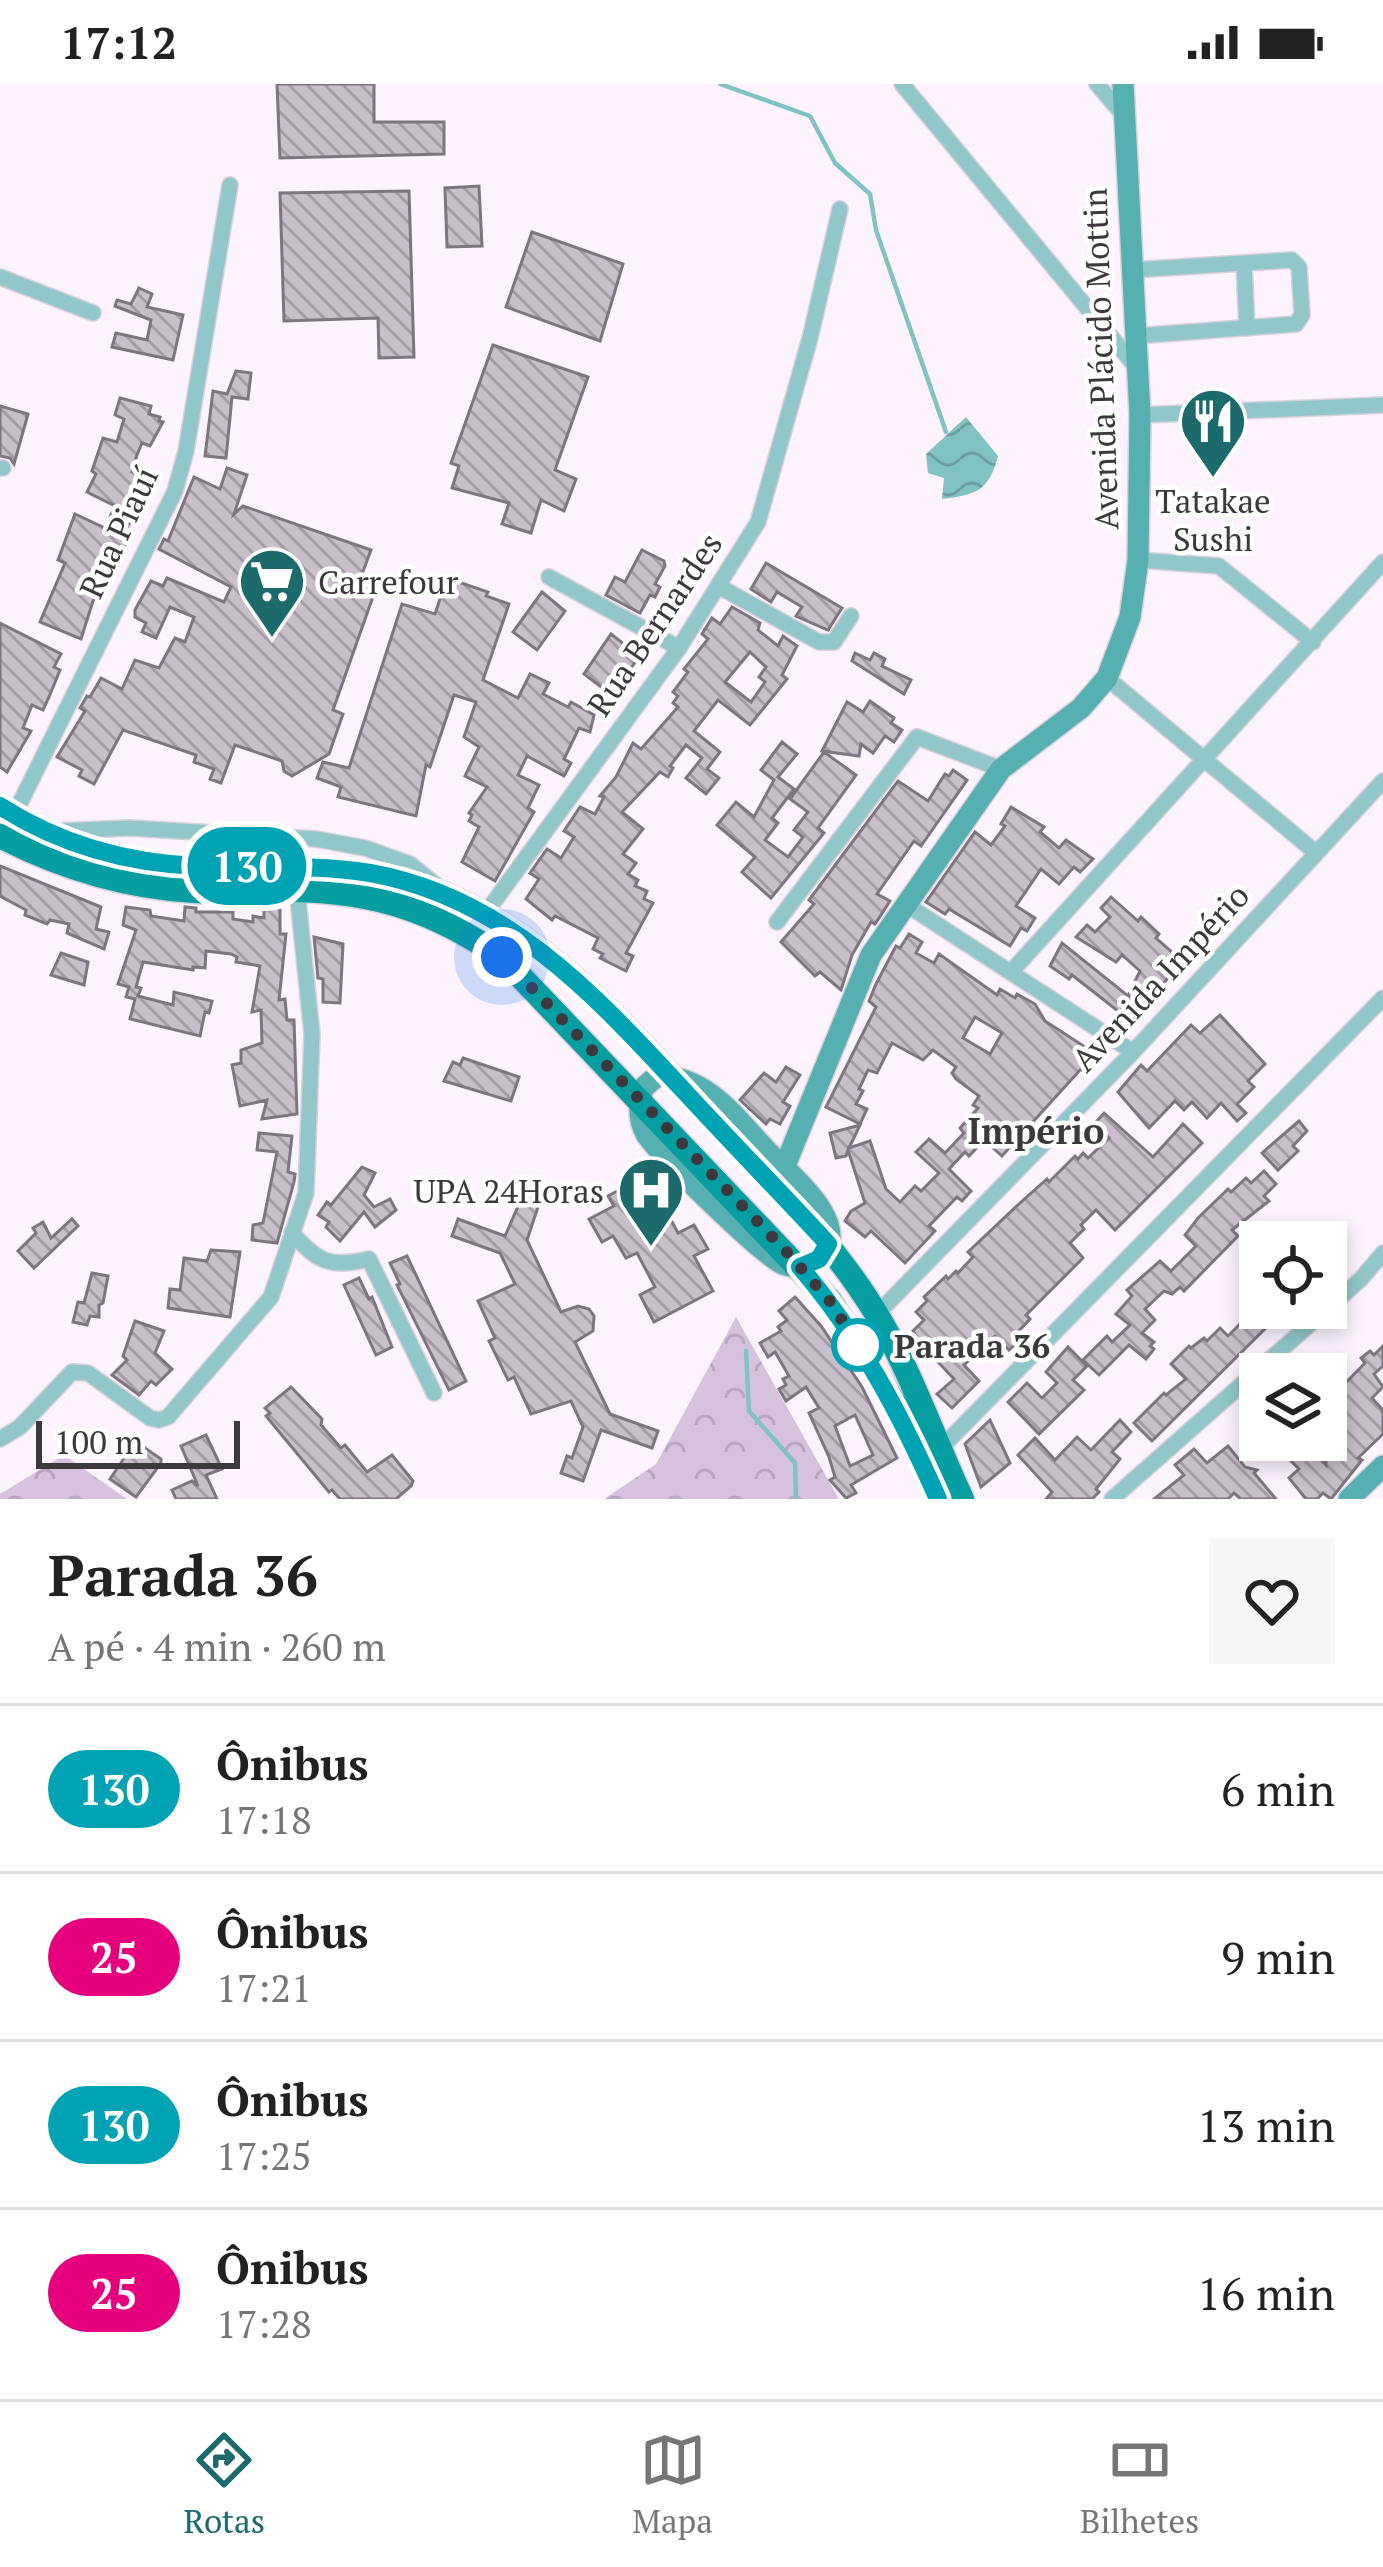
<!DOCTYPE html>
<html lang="pt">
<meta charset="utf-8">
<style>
:root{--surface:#fff;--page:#f6f6f6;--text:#222;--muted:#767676;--line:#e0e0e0;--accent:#1c6a6b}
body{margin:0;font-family:"PT Serif",serif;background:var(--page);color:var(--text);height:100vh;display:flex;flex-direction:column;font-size:45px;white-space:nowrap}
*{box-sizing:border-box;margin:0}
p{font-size:39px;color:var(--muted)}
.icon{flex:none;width:66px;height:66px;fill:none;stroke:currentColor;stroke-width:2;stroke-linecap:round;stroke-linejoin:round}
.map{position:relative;height:1415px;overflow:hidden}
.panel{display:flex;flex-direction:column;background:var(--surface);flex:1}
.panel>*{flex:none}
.badge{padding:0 24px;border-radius:39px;font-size:42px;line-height:78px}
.fabs{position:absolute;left:1239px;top:1137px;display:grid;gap:24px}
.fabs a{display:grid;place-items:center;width:108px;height:108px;border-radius:0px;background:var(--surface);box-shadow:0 6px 18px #0003;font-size:60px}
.scale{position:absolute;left:36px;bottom:30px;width:204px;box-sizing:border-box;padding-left:12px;border:6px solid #3c383d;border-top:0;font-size:33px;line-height:42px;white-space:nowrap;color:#3c383d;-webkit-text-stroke:9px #fff;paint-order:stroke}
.you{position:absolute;width:60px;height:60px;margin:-30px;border:9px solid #fff;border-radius:50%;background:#1a73e8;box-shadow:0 0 0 18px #1a73e833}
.map>.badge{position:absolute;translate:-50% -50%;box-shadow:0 0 0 6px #fff}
.round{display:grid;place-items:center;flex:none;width:126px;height:126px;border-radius:0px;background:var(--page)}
.summary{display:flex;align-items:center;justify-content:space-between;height:204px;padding:0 48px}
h1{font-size:57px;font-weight:600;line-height:90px}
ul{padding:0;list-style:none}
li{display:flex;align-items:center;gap:36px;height:168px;padding:0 48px;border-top:3px solid var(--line)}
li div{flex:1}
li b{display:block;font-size:45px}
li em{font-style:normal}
li .badge{min-width:132px;font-weight:700;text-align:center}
.status{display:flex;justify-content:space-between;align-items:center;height:84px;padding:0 60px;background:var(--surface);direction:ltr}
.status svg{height:33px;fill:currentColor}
.menu{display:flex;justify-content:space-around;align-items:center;height:168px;border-top:3px solid var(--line);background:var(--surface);font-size:33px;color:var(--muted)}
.menu a{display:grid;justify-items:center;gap:6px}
.menu .selected{color:var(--accent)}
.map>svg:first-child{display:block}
.park{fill:url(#park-crowns)}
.water{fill:url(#water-waves)}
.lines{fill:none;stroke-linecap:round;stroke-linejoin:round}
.stream{stroke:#81c2c3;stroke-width:4.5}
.building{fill:url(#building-back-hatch);stroke:#7d7580;stroke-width:3;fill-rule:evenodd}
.street-casing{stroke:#d9d1dc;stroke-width:18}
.secondary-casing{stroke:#d9d1dc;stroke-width:24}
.primary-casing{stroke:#d9d1dc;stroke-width:27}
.street{stroke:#91c7c8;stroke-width:15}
.secondary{stroke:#56afb1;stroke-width:21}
.primary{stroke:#069ea0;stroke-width:24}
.line-casing{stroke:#fff;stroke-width:27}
.line{stroke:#00a3b4;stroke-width:18}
.walk{stroke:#3c383d;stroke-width:12;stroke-dasharray:0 21.6}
.stop-dot{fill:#fff;stroke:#00a3b4;stroke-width:6}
.labels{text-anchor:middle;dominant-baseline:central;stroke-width:9;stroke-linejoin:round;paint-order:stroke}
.street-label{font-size:33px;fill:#3c383d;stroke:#fff}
.poi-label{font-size:33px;fill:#3c383d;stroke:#fff}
.stop-label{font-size:33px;font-weight:bold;fill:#3c383d;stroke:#fff;text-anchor:start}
.neighbourhood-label{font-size:36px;font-weight:bold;fill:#3c383d;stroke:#fff}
</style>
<div class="status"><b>17:12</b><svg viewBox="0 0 49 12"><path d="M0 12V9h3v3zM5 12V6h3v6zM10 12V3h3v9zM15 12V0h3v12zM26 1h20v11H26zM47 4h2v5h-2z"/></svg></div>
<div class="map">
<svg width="1383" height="1415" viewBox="0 0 1383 1415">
<defs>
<pattern id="park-crowns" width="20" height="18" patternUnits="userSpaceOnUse" patternTransform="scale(3)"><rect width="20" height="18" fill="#d6c2dd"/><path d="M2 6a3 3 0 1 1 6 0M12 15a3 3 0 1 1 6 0" fill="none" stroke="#b9a7bf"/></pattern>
<pattern id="water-waves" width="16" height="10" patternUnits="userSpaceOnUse" patternTransform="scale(3)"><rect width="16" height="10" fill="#81c2c3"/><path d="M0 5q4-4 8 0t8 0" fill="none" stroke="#6b9fa0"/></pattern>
<pattern id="building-back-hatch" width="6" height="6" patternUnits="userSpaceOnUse" patternTransform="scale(3)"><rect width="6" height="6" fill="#c8bfca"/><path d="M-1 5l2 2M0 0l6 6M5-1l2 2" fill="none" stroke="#a49ca5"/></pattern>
</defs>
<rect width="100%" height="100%" fill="#fcf3ff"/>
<g class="park">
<path d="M736,1233L839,1415H604L656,1380Z"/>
<path d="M64,1371L127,1415H0V1410Z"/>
</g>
<path class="water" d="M966,333L998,372C989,407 976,411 942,415L944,394L928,389L926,370Z"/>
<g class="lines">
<g class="stream">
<path d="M720,0L810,32L835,79L870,110L876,146L946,348"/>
<path d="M746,1267L749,1327L795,1379L796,1415"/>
</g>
</g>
<g class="building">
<path d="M277,0H374V38H444V70L280,74Z"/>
<path d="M479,102L482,162L447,163L445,104Z"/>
<path d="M409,107L414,273L379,274L378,234L284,237L280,109Z"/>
<path d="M532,148L623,180L600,257L506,223Z"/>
<path d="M139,204L152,210L147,223L183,231L173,276L112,263L116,249L147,256L151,236L115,222L117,216L131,220Z"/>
<path d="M493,261L588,293L555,386L576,395L564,427L541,416L531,449L502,440L509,419L452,404L459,382L451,379Z"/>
<path d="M236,287L251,289L248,315L232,313L226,374L205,372L213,307L227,310Z"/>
<path d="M120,314L151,322L149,330L160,333L159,337L163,338L150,362L142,359L137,371L132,388L147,395L138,416L141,418L126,446L132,448L126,460L93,517L81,555L40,538L65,479L58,476L75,430L105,444L115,422L87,408L96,390L92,387L103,354L117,358L124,335L115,331Z"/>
<path d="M0,322L28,330L14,380L10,374L0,372Z"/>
<path d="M227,384L247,391L234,430L243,422L371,466L358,501L375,507L333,626L343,630L329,670L292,692L284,687L282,677L235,661L221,699L210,695L214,685L194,678L196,671L123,646L94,700L79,692L82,686L57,673L85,627L80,624L87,612L90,613L101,594L122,605L135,576L159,584L175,554L185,558L194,533L170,523L156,554L142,548L146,539L135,533V526L151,497L163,502L167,494L224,518L231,503L159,465L164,455L168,457L194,393L220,405Z"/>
<path d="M642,466L664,477L665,482L655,500L660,503L655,513L650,511L640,529L606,511L615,493L625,498Z"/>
<path d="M766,479L842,524L828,546L796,532L802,523L777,508L771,518L751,505Z"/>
<path d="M447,494L488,508L486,512L509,520L483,596L518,614L530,590L549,599L543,610L568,623L571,618L594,631L590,648L579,644L564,675L571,679L564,692L527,672L518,691L539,701L528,724L534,728L495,797L462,778L479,743L469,737L472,731L469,729L487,703L465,692L479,663L464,653L476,618L454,611L430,683L426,681L416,732L338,713L341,703L317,694L323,678L349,684L402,520L435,530Z"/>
<path d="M542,508L565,527L537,566L513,548Z"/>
<path d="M732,523L760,539L758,546L778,562L783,552L797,562L782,591L787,595L750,641L718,616L694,647L720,668L707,685L719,694L706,710L686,694L702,674L686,661L670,682L673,684L668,693L660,688L622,728L643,745L623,770L636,779L628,790L638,796L635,802L647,807L644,815L653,819L626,869L633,872L626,887L600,874L603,870L593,865L598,854L555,832L552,836L526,815L539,795L530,789L547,765L561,774L574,753L564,747L580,723L595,730L604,713L600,712L616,693L633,659L641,665L678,623L673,619L678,612L673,608L688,588L684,585L708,555L702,550L712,534L720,540ZM750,568L766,583L759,593L765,598L751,618L725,598Z"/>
<path d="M0,539L61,570L54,583L60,586L49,613L43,626L32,621L23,644L31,647L7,688L0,683Z"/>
<path d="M611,550L639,572L613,612L584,590Z"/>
<path d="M855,569L870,576L874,569L885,575L882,582L911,596L904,610L852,577Z"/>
<path d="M870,617L894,634L891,639L902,646L894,658L885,652L873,669L861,660L859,672L822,667L847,618L863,628Z"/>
<path d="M782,658L797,670L778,693L794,705L772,734L778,739L765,756L788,773L803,753L794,746L808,728L790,715L824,668L856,691L818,744L824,749L771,814L742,788L755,773L717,741L736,718L754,733L774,696L761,686Z"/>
<path d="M953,686L967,696L921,762L914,757L877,810L890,817L875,840L871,838L852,871L841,906L820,888L815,892L781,858L814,820L809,816L898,697L928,717L945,690L949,692Z"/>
<path d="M1011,723L1044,743L1040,748L1059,764L1066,756L1093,775L1080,788L1074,783L1059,800L1041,785L1016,822L1035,834L1027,847L1021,844L1010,862L949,825L945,830L926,818L975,748L991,761L1005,742L1001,740Z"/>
<path d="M0,782L101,823L96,845L109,848L104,865L67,849L69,840L50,836L47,840L25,831L26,826L0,812Z"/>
<path d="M1111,813L1138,837L1141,833L1159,850L1156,854L1182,877L1132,938L1072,891L1069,895L1050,882L1062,859L1128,912L1140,887L1122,871L1116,878L1076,853L1087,841L1095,848L1110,833L1101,824Z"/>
<path d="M126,823L150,826L151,832L184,837L185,823L196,824V828H233V835L253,838V832L264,834V824H280V850H286L279,916L285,915L287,936H294L297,1030L262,1035L267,1016L240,1022L232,981L241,979V966L262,959L261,926L252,928L260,882L236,878L237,873L231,870L206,867L205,884L193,883V886L143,878L136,903L141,904L138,912L173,921L174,908L212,917L209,929L205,928L200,952L130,935L135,915L126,913L129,903L118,900L136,846L123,841Z"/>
<path d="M909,850L922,858L916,869L934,879L939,870L997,911L1000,905L1015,914L1017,910L1035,920L1045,937L1099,972L1085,988L1081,985L1002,1072L984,1056L969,1072L965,1068L949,1085L971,1107L962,1117L957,1113L929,1142L935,1147L905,1179L871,1147L865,1153L845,1137L851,1127L865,1119L848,1066L846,1072L836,1074L830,1049L860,1041L849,1064L870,1057L886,1105L900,1118L915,1102L921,1107L939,1089L916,1068L929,1055L945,1069L964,1049L960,1044L978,1024L973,1021L979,1012L956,995L952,989L956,983L933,966L923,976L892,959L877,989L868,986L859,1005L863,1007L856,1020L867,1025L860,1040L826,1023L876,923L869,917L876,900L896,862L900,864ZM975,933L1002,949L990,970L963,954Z"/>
<path d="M314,853L343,860L340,919L323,918V895L318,894Z"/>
<path d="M61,869L88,878L84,901L51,891Z"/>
<path d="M1220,931L1265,980L1248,997L1254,1003L1237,1020L1246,1029L1237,1037L1221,1019L1207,1034L1192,1018L1184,1026L1175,1017L1149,1044L1118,1008L1141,981L1147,987L1191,941L1200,949Z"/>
<path d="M463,974L519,993L511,1017L444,997L453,978L460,981Z"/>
<path d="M786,983L800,991L783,1018L790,1022L780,1040L770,1035L766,1040L740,1016L764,989L776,998Z"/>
<path d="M1104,1029L1153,1073L1183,1040L1202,1059L1115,1146L1096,1126L1081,1141L1084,1145L1070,1159L1083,1174L1026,1231L1030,1235L1016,1250L1021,1255L1009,1266L995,1252L964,1281L979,1297L952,1324L937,1310L954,1295L938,1278L942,1275L923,1256L920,1259L913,1247L924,1236L916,1228L927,1217L924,1213L946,1192L948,1195L956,1187L958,1189L973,1173L968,1168L1020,1119L1047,1095L1049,1098L1075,1072L1078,1075L1083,1069L1088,1074L1109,1054L1096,1038Z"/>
<path d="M1299,1037L1307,1047L1293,1062L1298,1067L1278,1086L1262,1069Z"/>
<path d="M259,1049L292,1052L288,1088L295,1090L294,1098L277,1159L252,1156L253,1141L263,1139L277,1068L257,1066Z"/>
<path d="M362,1083L375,1089L364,1111L374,1123L390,1115L396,1126L375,1143L364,1128L340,1157L326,1143L329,1138L318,1131L327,1118L331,1121Z"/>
<path d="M1264,1087L1276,1100L1264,1112L1269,1117L1232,1146L1238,1152L1184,1207L1180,1203L1172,1210L1164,1207L1145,1225L1155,1236L1142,1249L1154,1258L1150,1262L1154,1265L1146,1275L1129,1261L1099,1291L1083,1276L1107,1252L1112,1258L1130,1241L1116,1230L1132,1212L1127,1206L1160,1177L1171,1187L1196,1162L1185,1151L1198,1134L1228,1105L1231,1108L1246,1094L1251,1099Z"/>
<path d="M647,1091L678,1149L694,1141L708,1165L694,1172L713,1207L654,1238L640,1211L655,1203L637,1169L626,1174L613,1152L602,1158L589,1135L614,1122L608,1112Z"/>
<path d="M527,1102L543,1108L527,1156L561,1228L578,1222L589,1225L594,1232L593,1247L575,1258L610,1330L658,1347L652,1364L601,1346L583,1397L561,1389L567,1372L572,1374L583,1343L571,1317L531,1330L514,1293L508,1296L489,1257L495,1254L478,1217L515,1200L500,1169L452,1152L458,1135L505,1152Z"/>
<path d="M72,1135L78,1142L34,1184L18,1167L36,1149L33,1144L43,1138L51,1154Z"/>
<path d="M211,1166L240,1168L230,1233L168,1224L170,1205L180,1206L184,1174L207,1177Z"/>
<path d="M407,1172L466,1297L449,1306L397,1201L400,1200L390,1179Z"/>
<path d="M92,1189L108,1192L103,1219L99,1221V1233L90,1232L87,1241L73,1238L78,1218L84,1219Z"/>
<path d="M359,1194L369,1215L372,1213L392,1263L376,1271L344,1201Z"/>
<path d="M795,1213L821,1242L862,1303L897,1374L851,1401L856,1409L846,1414L830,1396L835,1393L829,1373L809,1329L819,1324L806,1303L786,1317L779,1305L786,1301L783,1295L789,1292L775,1268L768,1273L760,1259L781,1247L778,1243L787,1236L779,1227ZM855,1331L873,1371L850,1382L835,1342Z"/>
<path d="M1256,1224H1286L1152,1357L1134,1339L1164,1309L1166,1311L1186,1295L1171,1280L1189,1262L1191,1264L1204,1254L1207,1257L1220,1244L1228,1252Z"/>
<path d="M135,1237L164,1247L155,1269L172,1285L156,1301L151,1297L139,1311L112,1291L127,1276L123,1272Z"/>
<path d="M1383,1262V1282L1374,1290L1383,1303L1372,1314L1383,1326V1350L1358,1374L1362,1376L1331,1415L1323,1409L1317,1415H1306L1289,1394L1299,1385L1270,1356H1301L1326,1381V1319L1365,1279L1361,1274L1370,1267L1374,1271Z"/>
<path d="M1068,1263L1087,1282L1073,1296L1084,1306L1039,1350L1008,1318L1027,1299L1042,1314L1057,1299L1046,1288Z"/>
<path d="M291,1303L322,1335L321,1341L341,1364L345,1361L367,1388L392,1371L413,1397L411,1402L396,1415H340L332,1406L329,1408L266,1332L270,1329L265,1324Z"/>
<path d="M990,1336L1010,1379L981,1403L965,1360Z"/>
<path d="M1120,1336L1131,1348L1112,1368L1120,1375L1096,1405L1099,1408L1092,1415H1046L1052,1408L1018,1371L1035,1354L1055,1376L1077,1353L1091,1366Z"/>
<path d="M206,1351L222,1385L206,1391L217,1415H176L172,1406L192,1397L198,1402L181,1362Z"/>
<path d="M139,1360L161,1375V1379L136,1413L110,1395L131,1364L135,1366Z"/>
<path d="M1228,1362L1245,1383L1257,1386L1254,1389L1276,1415H1241L1234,1409L1228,1415H1154L1184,1391L1175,1381L1194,1365L1207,1379Z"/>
</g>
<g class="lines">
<defs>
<g id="street">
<path d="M902,0L1136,283"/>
<path d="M1097,0L1124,32"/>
<path d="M1244,180L1247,244"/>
<path d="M1132,186L1292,176L1299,183L1302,231L1296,240L1135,252"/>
<path d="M0,193L93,229"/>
<path d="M1140,331L1383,321"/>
<path d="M0,384H3"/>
<path d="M1138,476L1219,482L1313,558"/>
<path d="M549,493L679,564"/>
<path d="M720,503L819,558H834L851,532"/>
<path d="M1107,594L1315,768"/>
<path d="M14,731L175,407L186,367L230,101"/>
<path d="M57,747L130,744L316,755L365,764L410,780L436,801"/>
<path d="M904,819L1133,968"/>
<path d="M485,830L679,564L758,438L810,254L840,125"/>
<path d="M777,838L917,653L1001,685"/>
<path d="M1011,888L1383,478"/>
<path d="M292,1149C319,1179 330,1184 369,1175L434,1309"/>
<path d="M877,1230L1133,968L1383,697"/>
<path d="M0,1355L20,1343L72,1288L88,1289L150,1334L159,1336L168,1333L271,1213L306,1109L312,950L297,806"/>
<path d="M939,1366L1383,914"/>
<path d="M1112,1415L1361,1195L1383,1169"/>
</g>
<g id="secondary">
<path d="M658,991C713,995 736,1036 773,1073C794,1093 857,1146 817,1176C807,1184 795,1184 783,1180C766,1174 653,1065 645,1048C638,1033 639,1020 643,1004Z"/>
<path d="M784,1084L871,871L1001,685L1081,624L1107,594L1130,533L1138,476L1140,331L1123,0"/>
<path d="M1349,1415L1383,1382"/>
</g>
<g id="primary">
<path d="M0,722C59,760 127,779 197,782C255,784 312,780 370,789C521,814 616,935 715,1039C772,1099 831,1156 874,1226C910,1284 933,1353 962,1415"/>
<path d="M0,752C60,783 126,803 194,807C227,809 261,805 295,806C378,808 434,827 502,873L829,1216L895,1320L938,1415"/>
</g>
</defs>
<use href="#street" class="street-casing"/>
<use href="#secondary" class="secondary-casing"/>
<use href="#primary" class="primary-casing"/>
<use href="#street" class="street"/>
<use href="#secondary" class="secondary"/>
<use href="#primary" class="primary"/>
</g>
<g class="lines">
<defs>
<path id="line" d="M0,722C59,760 128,779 198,782C255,784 313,780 370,789C506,813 596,912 685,1008C732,1059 781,1109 828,1160L819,1175L800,1183C860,1253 901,1331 938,1415"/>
</defs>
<use href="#line" class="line-casing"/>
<use href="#line" class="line"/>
<path class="walk" d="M502,873L785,1166L829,1216L858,1261"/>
</g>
<defs>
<symbol id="restaurant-pin" viewBox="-11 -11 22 30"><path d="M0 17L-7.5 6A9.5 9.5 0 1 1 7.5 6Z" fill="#1c6a6b" stroke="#fff"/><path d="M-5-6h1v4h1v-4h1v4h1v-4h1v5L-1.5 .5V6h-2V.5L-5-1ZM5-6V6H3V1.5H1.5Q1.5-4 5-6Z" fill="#fff"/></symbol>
<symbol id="supermarket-pin" viewBox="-11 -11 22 30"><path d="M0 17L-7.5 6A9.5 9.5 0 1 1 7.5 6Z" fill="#1c6a6b" stroke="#fff"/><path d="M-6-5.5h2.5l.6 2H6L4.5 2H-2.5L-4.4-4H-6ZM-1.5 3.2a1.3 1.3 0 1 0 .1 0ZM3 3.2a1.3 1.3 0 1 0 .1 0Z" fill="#fff"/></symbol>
<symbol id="hospital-pin" viewBox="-11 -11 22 30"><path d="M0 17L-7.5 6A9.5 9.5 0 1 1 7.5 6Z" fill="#1c6a6b" stroke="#fff"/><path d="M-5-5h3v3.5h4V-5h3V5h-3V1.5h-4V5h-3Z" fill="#fff"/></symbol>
</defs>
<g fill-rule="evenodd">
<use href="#restaurant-pin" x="1175" y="299" width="76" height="104"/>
<use href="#supermarket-pin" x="234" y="459" width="76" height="104"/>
<use href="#hospital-pin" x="613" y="1068" width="76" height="104"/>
</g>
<circle class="stop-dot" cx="858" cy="1261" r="24"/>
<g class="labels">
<g class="street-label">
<text transform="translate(1100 275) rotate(-92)">Avenida Plácido Mottin</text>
<text transform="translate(118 448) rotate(-65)">Rua Piauí</text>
<text transform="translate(654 540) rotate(-56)">Rua Bernardes</text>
<text transform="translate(1160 893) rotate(-47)">Avenida Império</text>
</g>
<g class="poi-label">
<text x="1213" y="416">Tatakae<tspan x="1213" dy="38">Sushi</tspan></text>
<text x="318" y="497" text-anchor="start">Carrefour</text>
<text x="604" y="1106" text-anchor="end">UPA 24Horas</text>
</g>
<g class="stop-label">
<text x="894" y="1261">Parada 36</text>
</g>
<g class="neighbourhood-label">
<text x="1036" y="1046">Império</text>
</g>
</g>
</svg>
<div class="fabs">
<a><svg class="icon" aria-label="locate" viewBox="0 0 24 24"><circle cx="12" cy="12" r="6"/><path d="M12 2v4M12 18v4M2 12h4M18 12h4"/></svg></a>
<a><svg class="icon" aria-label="layers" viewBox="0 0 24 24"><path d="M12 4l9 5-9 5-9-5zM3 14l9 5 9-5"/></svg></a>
</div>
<div class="scale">100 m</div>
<div class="you" style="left:502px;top:873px"></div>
<b class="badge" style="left:247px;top:782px;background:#00a3b4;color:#fff">130</b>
</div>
<section class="panel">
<div class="summary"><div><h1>Parada 36</h1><p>A pé · 4 min · 260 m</p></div><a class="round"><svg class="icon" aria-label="heart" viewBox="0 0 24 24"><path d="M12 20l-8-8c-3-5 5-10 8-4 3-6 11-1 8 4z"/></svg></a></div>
<ul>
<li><span class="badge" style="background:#00a3b4;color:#fff">130</span><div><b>Ônibus</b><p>17:18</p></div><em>6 min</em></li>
<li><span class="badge" style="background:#e6007e;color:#fff">25</span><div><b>Ônibus</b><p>17:21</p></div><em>9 min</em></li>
<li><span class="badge" style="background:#00a3b4;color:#fff">130</span><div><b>Ônibus</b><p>17:25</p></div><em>13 min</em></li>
<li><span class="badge" style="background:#e6007e;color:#fff">25</span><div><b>Ônibus</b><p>17:28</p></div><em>16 min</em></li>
</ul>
</section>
<nav class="menu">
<a class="selected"><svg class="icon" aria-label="directions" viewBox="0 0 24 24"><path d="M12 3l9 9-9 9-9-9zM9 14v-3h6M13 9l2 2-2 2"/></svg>Rotas</a>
<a><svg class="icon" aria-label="map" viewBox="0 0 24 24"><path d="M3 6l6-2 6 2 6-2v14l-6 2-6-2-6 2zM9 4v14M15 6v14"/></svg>Mapa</a>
<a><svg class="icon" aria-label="tickets" viewBox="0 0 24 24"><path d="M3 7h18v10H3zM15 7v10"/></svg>Bilhetes</a>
</nav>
